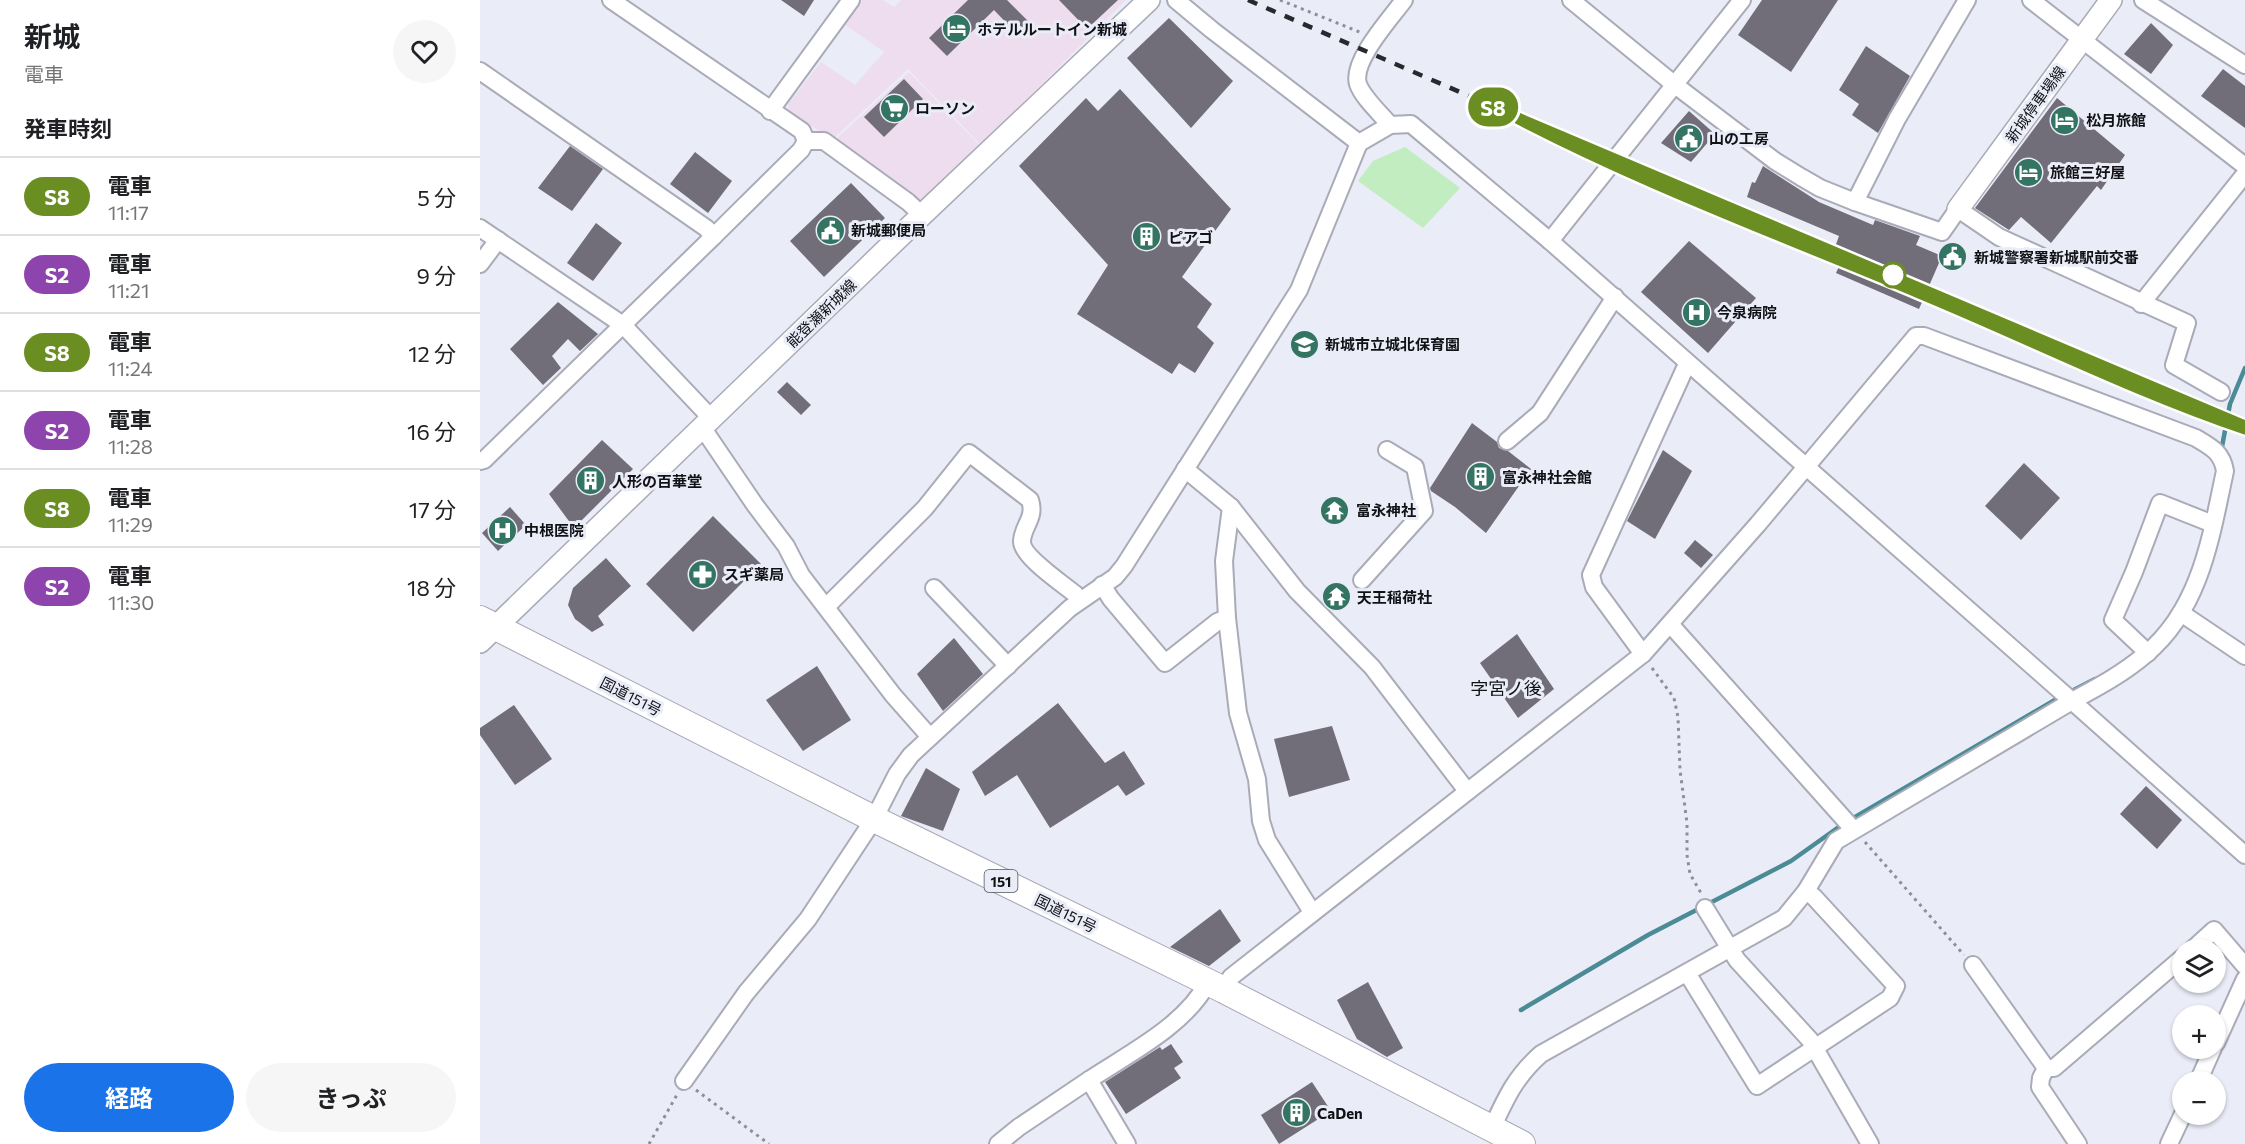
<!DOCTYPE html>
<html lang="ja">
<meta charset="utf-8">
<style>
:root{--surface:#fff;--page:#f6f6f6;--text:#202124;--muted:#757577;--line:#e0e0e0;--accent:#1a73e8}
body{margin:0;font-family:Commissioner,"Noto Sans JP",sans-serif;background:var(--page);color:var(--text);height:100vh;display:flex;flex-direction:column;font-size:22px;white-space:nowrap}
*{box-sizing:border-box;margin:0}
p{font-size:20px;color:var(--muted)}
.icon{flex:none;width:33px;height:33px;fill:none;stroke:currentColor;stroke-width:2;stroke-linecap:round;stroke-linejoin:round}
.map{position:relative;flex:1;overflow:hidden}
.sheet{display:flex;flex-direction:column;background:var(--surface);width:480px}
.sheet>*{flex:none}
.badge{padding:0 12px;border-radius:20px;font-size:21px;line-height:39px}
.controls{position:absolute;left:1692px;top:939px;display:grid;gap:12px}
.controls a{display:grid;place-items:center;width:54px;height:54px;border-radius:50%;background:var(--surface);box-shadow:0 2px 4px #0004;font-size:30px}
.map>.badge{position:absolute;translate:-50% -50%;box-shadow:0 0 0 3px #fff}
h2{padding:0 24px;font-size:22px;line-height:54px}
.round{display:grid;place-items:center;flex:none;width:63px;height:63px;border-radius:32px;background:var(--page)}
.headline{display:flex;align-items:center;justify-content:space-between;height:102px;padding:0 24px}
h1{font-size:28px;font-weight:700;line-height:45px}
.action{display:flex;gap:12px;margin-top:auto;padding:12px 24px}
.action a{flex:1;height:69px;border-radius:36px;background:var(--accent);color:#fff;font-size:24px;font-weight:700;line-height:69px;text-align:center}
.action a+a{background:var(--page);color:var(--text)}
ul{padding:0;list-style:none}
li{display:flex;align-items:center;gap:18px;height:78px;padding:0 24px;border-top:2px solid var(--line)}
li div{flex:1}
li b{display:block;font-size:22px}
li em{font-style:normal}
li .badge{min-width:66px;font-weight:700;text-align:center}
main{display:flex;flex:1;min-height:0}
.map>svg:first-child{display:block}
.commercial{fill:#eeddef}
.green{fill:#c1edc1}
.lines{fill:none;stroke-linecap:round;stroke-linejoin:round}
.stream{stroke:#4a8b96;stroke-width:4.5}
.building{fill:#716e79}
.minor-casing{stroke:#a9abb7;stroke-width:20}
.major-casing{stroke:#a9abb7;stroke-width:24}
.highway-casing{stroke:#a9abb7;stroke-width:28}
.path{stroke:#8e9098;stroke-width:3;stroke-dasharray:3 4.5;stroke-linecap:butt}
.minor{stroke:#fff;stroke-width:16}
.major{stroke:#fff;stroke-width:21}
.highway{stroke:#fff;stroke-width:26}
.rail{stroke:#28292e;stroke-width:4.5;stroke-dasharray:10 10;stroke-linecap:butt}
.line-casing{stroke:#fff;stroke-width:14}
.line{stroke:#6b8e23;stroke-width:9}
.stop-dot{fill:#fff;stroke:#6b8e23;stroke-width:3}
.labels{text-anchor:middle;dominant-baseline:central;stroke-width:6;stroke-linejoin:round;paint-order:stroke}
.shield{fill:#eaecf8;stroke:#52535a;stroke-width:1.5}
.shield-label{font-size:14px;font-weight:bold;fill:#111216}
.poi-label{font-size:15px;font-weight:bold;fill:#111216;stroke:#eaecf8;text-anchor:start}
.street-label{font-size:15px;fill:#111216;stroke:#eaecf8}
.quarter-label{font-size:18px;fill:#111216;stroke:#eaecf8}
</style>
<main>
<section class="sheet">
<div class="headline"><div><h1>新城</h1><p>電車</p></div><a class="round"><svg class="icon" aria-label="heart" viewBox="0 0 24 24"><path d="M12 20l-8-8c-3-5 5-10 8-4 3-6 11-1 8 4z"/></svg></a></div>
<h2>発車時刻</h2>
<ul>
<li><span class="badge" style="background:#6b8e23;color:#fff">S8</span><div><b>電車</b><p>11:17</p></div><em>5 分</em></li>
<li><span class="badge" style="background:#8e44ad;color:#fff">S2</span><div><b>電車</b><p>11:21</p></div><em>9 分</em></li>
<li><span class="badge" style="background:#6b8e23;color:#fff">S8</span><div><b>電車</b><p>11:24</p></div><em>12 分</em></li>
<li><span class="badge" style="background:#8e44ad;color:#fff">S2</span><div><b>電車</b><p>11:28</p></div><em>16 分</em></li>
<li><span class="badge" style="background:#6b8e23;color:#fff">S8</span><div><b>電車</b><p>11:29</p></div><em>17 分</em></li>
<li><span class="badge" style="background:#8e44ad;color:#fff">S2</span><div><b>電車</b><p>11:30</p></div><em>18 分</em></li>
</ul>
<div class="action"><a>経路</a><a>きっぷ</a></div>
</section>
<div class="map">
<svg width="1765" height="1144" viewBox="0 0 1765 1144">
<rect width="100%" height="100%" fill="#eaecf8"/>
<g class="commercial">
<path d="M382,0H403L414,7L421,0H646L501,145L428,69L352,140L309,110L308,104L341,62L375,85L404,52L364,24Z"/>
<path d="M429,72L500,146L439,203L354,141Z"/>
</g>
<path class="green" d="M925,147L980,188L943,228L878,181L893,161Z"/>
<g class="lines">
<g class="stream">
<path d="M1741,452L1750,404L1765,368"/>
<path d="M1588,693L1615,679"/>
<path d="M1370,820L1580,697"/>
<path d="M1041,1010L1168,935L1311,861L1363,824"/>
</g>
</g>
<g class="building">
<path d="M301,0H334L324,16Z"/>
<path d="M488,0H527L550,23L538,35L514,10L467,56L449,38Z"/>
<path d="M579,0H638L607,29Z"/>
<path d="M1282,0H1358L1311,72L1258,35Z"/>
<path d="M689,18L753,81L711,128L647,58Z"/>
<path d="M1671,23L1693,45L1671,74L1644,54Z"/>
<path d="M1386,46L1430,76L1398,133L1372,115L1379,104L1359,90Z"/>
<path d="M1743,69L1765,86V128L1721,96Z"/>
<path d="M424,79L443,99L404,137L384,117Z"/>
<path d="M640,89L751,209L702,277L732,304L717,327L734,343L715,373L699,363L692,374L597,314L628,265L539,166L606,98L618,111Z"/>
<path d="M1577,98L1645,155L1621,190L1617,186L1571,243L1541,217L1529,230L1495,208Z"/>
<path d="M1209,111L1235,134L1211,162L1181,143Z"/>
<path d="M90,146L123,169L92,211L58,188Z"/>
<path d="M215,152L252,181L228,213L190,184Z"/>
<path d="M1283,166L1339,202L1393,225L1395,220L1440,236L1436,245L1462,256L1439,309L1356,273L1366,251L1355,247L1359,236L1267,197L1272,182L1275,183Z"/>
<path d="M371,183L405,218L344,277L310,241Z"/>
<path d="M116,223L142,243L113,281L87,263Z"/>
<path d="M1209,241L1276,298L1228,353L1161,292Z"/>
<path d="M78,302L118,334L100,351L88,339L72,356L81,368L63,385L30,349Z"/>
<path d="M307,382L331,405L321,415L297,392Z"/>
<path d="M992,423L1017,442L1019,448L1028,451L1051,469L1006,533L975,507L951,491L950,488Z"/>
<path d="M122,440L153,469L94,528L69,494Z"/>
<path d="M1183,450L1212,471L1175,539L1147,521Z"/>
<path d="M1544,463L1580,498L1541,540L1505,506Z"/>
<path d="M30,507L46,525L18,551L2,533Z"/>
<path d="M233,516L281,564L213,632L166,584Z"/>
<path d="M1215,540L1233,555L1221,568L1204,553Z"/>
<path d="M126,558L151,586L118,616L124,625L112,632L95,619L88,605L93,588Z"/>
<path d="M1037,634L1074,689L1038,718L1000,663Z"/>
<path d="M474,638L503,674L463,711L437,674Z"/>
<path d="M337,666L371,720L323,751L286,700Z"/>
<path d="M578,703L625,763L644,751L665,784L646,796L638,785L570,828L537,775L505,796L492,772Z"/>
<path d="M34,705L72,759L35,785L0,735V728Z"/>
<path d="M852,726L870,780L809,797L794,739Z"/>
<path d="M446,768L480,789L463,831L421,816Z"/>
<path d="M1666,786L1702,820L1677,849L1640,814Z"/>
<path d="M740,909L761,941L729,966L690,947Z"/>
<path d="M888,982L923,1048L907,1057L877,1039L857,1000Z"/>
<path d="M691,1044L703,1062L694,1068L701,1078L646,1114L625,1082L680,1047L682,1050Z"/>
<path d="M832,1082L851,1111L799,1144L781,1115Z"/>
</g>
<g class="lines">
<defs>
<g id="minor">
<path d="M131,0L322,131L326,141L321,150L234,236"/>
<path d="M696,0L732,30L879,143"/>
<path d="M1091,0L1195,85L1295,161L1321,177L1340,188L1375,202L1462,232L1478,209L1519,237L1707,323L1694,365L1741,392"/>
<path d="M1551,0L1765,166"/>
<path d="M1663,0L1765,65"/>
<path d="M0,71L226,228L234,236L4,460L0,461"/>
<path d="M290,111L371,0"/>
<path d="M910,125C900,113 883,98 878,84C871,61 911,18 924,0"/>
<path d="M326,141H344L428,202L442,215"/>
<path d="M1375,202L1417,119L1487,0"/>
<path d="M0,228L143,325L231,418"/>
<path d="M0,264L18,240"/>
<path d="M1661,304L1765,174"/>
<path d="M222,427L275,505L306,546L321,575L413,695L450,737"/>
<path d="M1027,441L1060,413L1135,297"/>
<path d="M705,469L751,507L744,561L747,618L758,713L777,779L781,821L787,840L832,912"/>
<path d="M751,507L817,591L892,667L987,791"/>
<path d="M882,580L944,511L935,467L907,450"/>
<path d="M622,585L631,599L685,663L737,622L747,618"/>
<path d="M454,588L528,666"/>
<path d="M346,607L445,508L489,453L550,500C556,518 543,525 542,541C541,556 583,584 595,594L600,600"/>
<path d="M1701,613L1765,656"/>
<path d="M1190,624L1373,829"/>
<path d="M1668,653L1633,620L1654,572L1680,503L1733,524"/>
<path d="M1163,654L1114,587L1111,575L1207,364"/>
<path d="M1225,908L1257,960L1330,1040L1390,1144"/>
<path d="M1712,950L1734,930L1765,966"/>
<path d="M1493,965L1566,1068L1561,1078L1560,1087L1598,1144"/>
<path d="M1207,973L1277,1086L1410,998L1416,986L1334,897L1326,891"/>
<path d="M744,990L751,977L1163,654L1278,524L1436,336H1444L1716,438C1731,447 1742,452 1745,471C1731,536 1721,608 1666,654C1644,673 1618,687 1592,701L1765,855"/>
<path d="M1736,1043L1765,979"/>
<path d="M1566,1068H1574L1702,958"/>
<path d="M204,1081L266,993L328,919L394,819L417,774L431,755L590,608L635,577L644,566L819,290L879,143L910,125L931,124L1070,241L1262,0"/>
<path d="M1718,1082L1733,1048"/>
<path d="M1012,1128C1026,1098 1035,1077 1061,1054L1304,918L1326,891L1356,841L1592,701L1070,241"/>
<path d="M518,1144L539,1127L609,1080"/>
<path d="M647,1144L609,1080C648,1054 705,1026 728,982"/>
<path d="M1689,1144L1703,1114"/>
</g>
<g id="major">
<path d="M1478,209L1631,0"/>
<path d="M0,642L442,215L669,0"/>
</g>
<path id="highway" d="M0,619L394,819L744,990L1042,1144"/>
</defs>
<use href="#minor" class="minor-casing"/>
<use href="#major" class="major-casing"/>
<use href="#highway" class="highway-casing"/>
<g class="path">
<path d="M800,0L882,33"/>
<path d="M1172,668L1194,698L1198,717L1200,770L1207,823V855L1210,874L1221,893"/>
<path d="M1385,842L1484,955"/>
<path d="M216,1090L289,1144"/>
<path d="M169,1144L198,1093"/>
</g>
<use href="#minor" class="minor"/>
<use href="#major" class="major"/>
<use href="#highway" class="highway"/>
<g class="rail">
<path d="M768,0L1012,106L1765,425"/>
<path d="M1504,322L1736,420"/>
</g>
</g>
<g class="lines">
<defs>
<path id="line" d="M1765,425L1012,106C1149,180 1296,234 1439,294C1548,339 1653,392 1765,430"/>
</defs>
<use href="#line" class="line-casing"/>
<use href="#line" class="line"/>
</g>
<defs>
<symbol id="hotel-disc" viewBox="-11 -11 22 22"><circle r="9.5" fill="#347463" stroke="#eaecf8"/><path d="M-6-4.5h1.5V1H6V5H4.5V3h-9V5H-6ZM-4 0a1.8 1.8 0 1 1 3.6 0ZM.5 0V-2.5h3Q6-2.5 6 0Z" fill="#fff"/></symbol>
<symbol id="supermarket-disc" viewBox="-11 -11 22 22"><circle r="9.5" fill="#347463" stroke="#eaecf8"/><path d="M-6-5.5h2.5l.6 2H6L4.5 2H-2.5L-4.4-4H-6ZM-1.5 3.2a1.3 1.3 0 1 0 .1 0ZM3 3.2a1.3 1.3 0 1 0 .1 0Z" fill="#fff"/></symbol>
<symbol id="civic-disc" viewBox="-11 -11 22 22"><circle r="9.5" fill="#347463" stroke="#eaecf8"/><path d="M-.6-6.5H3V-4.5H.6V-3L4-1V1h2V6H-6V1h2V-1L-.6-3ZM-1.2 2.5V6h2.4V2.5Z" fill="#fff"/></symbol>
<symbol id="building-disc" viewBox="-11 -11 22 22"><circle r="9.5" fill="#347463" stroke="#eaecf8"/><path d="M-4-6H4V6H1V3H-1V6H-4ZM-2.5-4.3h1.7v1.8h-1.7ZM.8-4.3h1.7v1.8H.8ZM-2.5-1h1.7V.8h-1.7ZM.8-1h1.7V.8H.8Z" fill="#fff"/></symbol>
<symbol id="hospital-disc" viewBox="-11 -11 22 22"><circle r="9.5" fill="#347463" stroke="#eaecf8"/><path d="M-5-5h3v3.5h4V-5h3V5h-3V1.5h-4V5h-3Z" fill="#fff"/></symbol>
<symbol id="school-disc" viewBox="-11 -11 22 22"><circle r="9.5" fill="#347463" stroke="#eaecf8"/><path d="M0-5L7-2L0 1L-7-2ZM-4 1L0 2.5L4 1V4Q0 6-4 4Z" fill="#fff"/></symbol>
<symbol id="temple-disc" viewBox="-11 -11 22 22"><circle r="9.5" fill="#347463" stroke="#eaecf8"/><path d="M0-6L5-2H3V0L6.5 2.5H4V6H1.5V3h-3V6H-4V2.5H-6.5L-3 0V-2H-5Z" fill="#fff"/></symbol>
<symbol id="pharmacy-disc" viewBox="-11 -11 22 22"><circle r="9.5" fill="#347463" stroke="#eaecf8"/><path d="M-2-6h4v4h4v4h-4v4h-4v-4h-4v-4h4Z" fill="#fff"/></symbol>
</defs>
<g fill-rule="evenodd">
<use href="#hotel-disc" x="460" y="12" width="33" height="33"/>
<use href="#supermarket-disc" x="398" y="92" width="33" height="33"/>
<use href="#hotel-disc" x="1568" y="104" width="33" height="33"/>
<use href="#civic-disc" x="1192" y="122" width="33" height="33"/>
<use href="#hotel-disc" x="1532" y="156" width="33" height="33"/>
<use href="#civic-disc" x="334" y="214" width="33" height="33"/>
<use href="#building-disc" x="650" y="220" width="33" height="33"/>
<use href="#civic-disc" x="1456" y="240" width="33" height="33"/>
<use href="#hospital-disc" x="1200" y="296" width="33" height="33"/>
<use href="#school-disc" x="808" y="328" width="33" height="33"/>
<use href="#building-disc" x="984" y="460" width="33" height="33"/>
<use href="#building-disc" x="94" y="464" width="33" height="33"/>
<use href="#temple-disc" x="838" y="494" width="33" height="33"/>
<use href="#hospital-disc" x="6" y="514" width="33" height="33"/>
<use href="#pharmacy-disc" x="206" y="558" width="33" height="33"/>
<use href="#temple-disc" x="840" y="580" width="33" height="33"/>
<use href="#building-disc" x="800" y="1096" width="33" height="33"/>
</g>
<circle class="stop-dot" cx="1413" cy="275" r="12"/>
<g class="labels">
<rect class="shield" x="504.5" y="870" width="33" height="22" rx="4.5"/>
<g class="shield-label">
<text x="521" y="881">151</text>
</g>
<g class="poi-label">
<text x="497" y="29">ホテルルートイン新城</text>
<text x="435" y="108">ローソン</text>
<text x="1606" y="120">松月旅館</text>
<text x="1229" y="138">山の工房</text>
<text x="1570" y="172">旅館三好屋</text>
<text x="371" y="230">新城郵便局</text>
<text x="688" y="237">ピアゴ</text>
<text x="1494" y="257">新城警察署新城駅前交番</text>
<text x="1237" y="312">今泉病院</text>
<text x="845" y="344">新城市立城北保育園</text>
<text x="1022" y="477">富永神社会館</text>
<text x="132" y="481">人形の百華堂</text>
<text x="876" y="510">富永神社</text>
<text x="44" y="530">中根医院</text>
<text x="244" y="574">スギ薬局</text>
<text x="877" y="597">天王稲荷社</text>
<text x="837" y="1113">CaDen</text>
</g>
<g class="street-label">
<text transform="translate(1555 104) rotate(-54)">新城停車場線</text>
<text transform="translate(341 313) rotate(-44)">能登瀬新城線</text>
<text transform="translate(151 696) rotate(27)">国道151号</text>
<text transform="translate(586 913) rotate(26)">国道151号</text>
</g>
<g class="quarter-label">
<text x="1026" y="688">字宮ノ後</text>
</g>
</g>
</svg>
<div class="controls">
<a><svg class="icon" aria-label="layers" viewBox="0 0 24 24"><path d="M12 4l9 5-9 5-9-5zM3 14l9 5 9-5"/></svg></a>
<a>+</a>
<a>−</a>
</div>
<b class="badge" style="left:1013px;top:107px;background:#6b8e23;color:#fff">S8</b>
</div>
</main>
